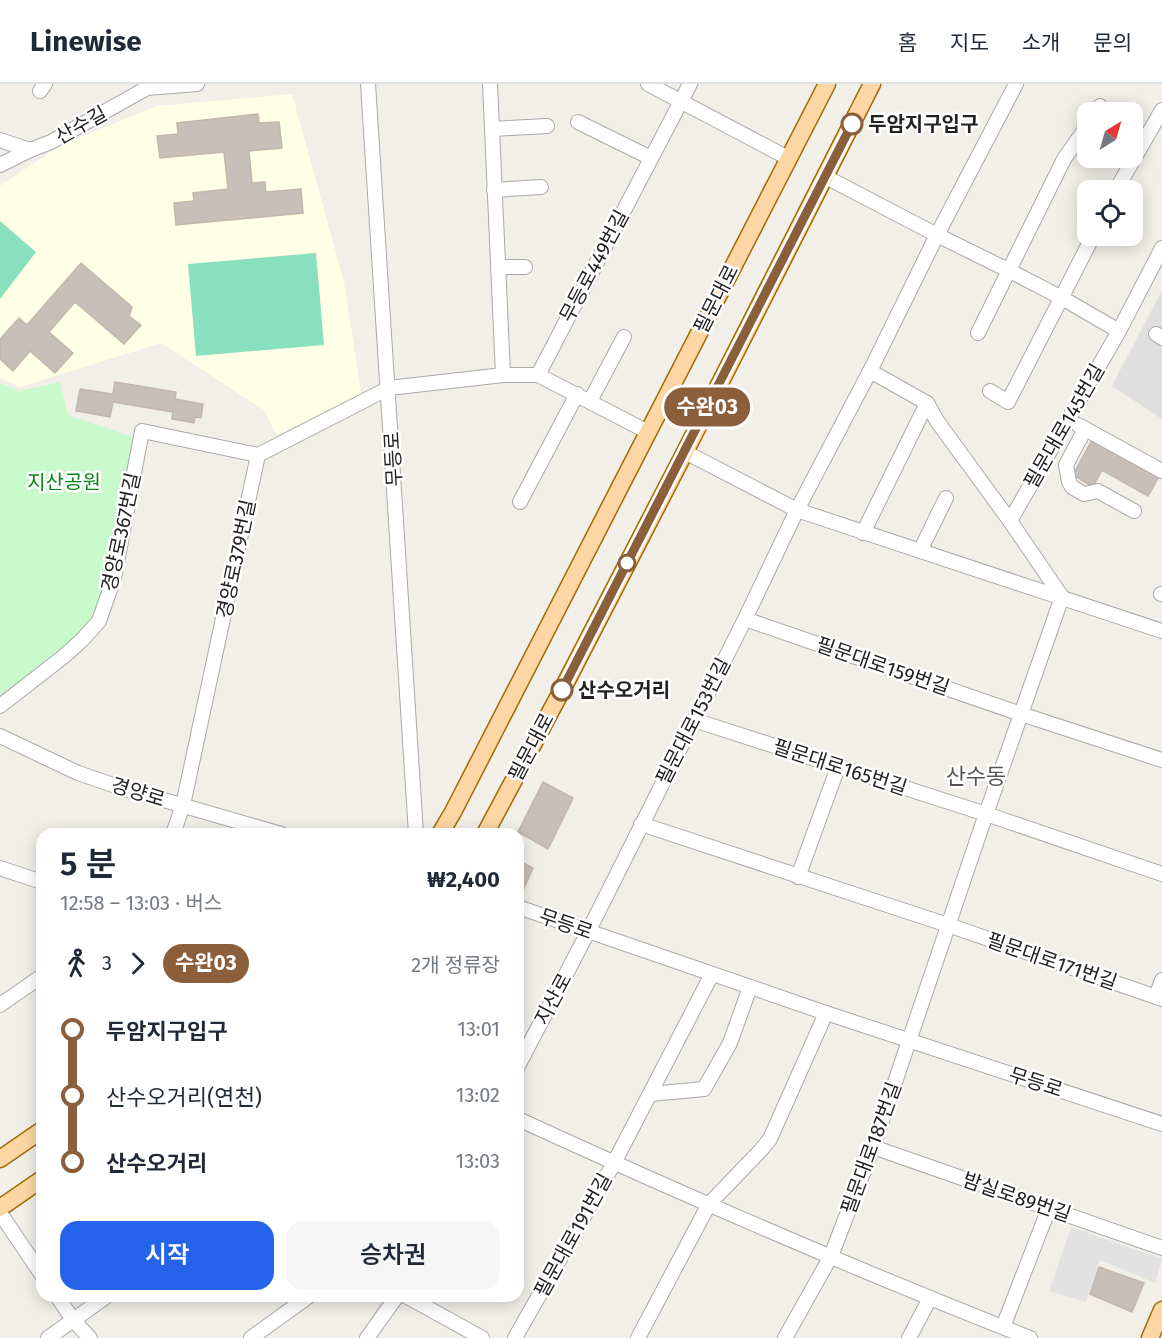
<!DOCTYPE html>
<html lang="ko">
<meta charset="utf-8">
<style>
:root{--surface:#fff;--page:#f6f6f7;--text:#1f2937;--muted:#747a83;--line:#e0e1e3;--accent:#2563eb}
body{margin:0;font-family:"Fira Sans","Noto Sans KR",sans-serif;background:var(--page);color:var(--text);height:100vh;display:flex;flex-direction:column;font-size:22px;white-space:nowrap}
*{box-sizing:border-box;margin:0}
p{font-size:20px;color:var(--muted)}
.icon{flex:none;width:33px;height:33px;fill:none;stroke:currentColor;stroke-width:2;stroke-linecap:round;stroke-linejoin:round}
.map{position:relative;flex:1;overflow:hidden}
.sheet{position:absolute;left:36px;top:744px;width:488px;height:474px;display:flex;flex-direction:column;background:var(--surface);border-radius:18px;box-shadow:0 3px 15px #0003}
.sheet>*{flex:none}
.badge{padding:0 12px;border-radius:20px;font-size:21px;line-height:39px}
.needle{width:39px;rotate:37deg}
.controls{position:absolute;left:1077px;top:18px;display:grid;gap:12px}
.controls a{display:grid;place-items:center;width:66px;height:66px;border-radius:12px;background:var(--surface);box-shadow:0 3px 15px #0003;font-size:30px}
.map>.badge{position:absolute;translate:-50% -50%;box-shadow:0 0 0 3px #fff}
.legs{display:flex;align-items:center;gap:9px;height:66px;padding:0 24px;font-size:20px}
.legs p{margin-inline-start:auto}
.head{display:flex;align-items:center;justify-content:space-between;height:102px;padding:0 24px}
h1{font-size:33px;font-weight:600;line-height:45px}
.cta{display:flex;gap:12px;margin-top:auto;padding:12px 24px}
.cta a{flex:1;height:69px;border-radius:18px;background:var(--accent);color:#fff;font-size:24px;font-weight:600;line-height:69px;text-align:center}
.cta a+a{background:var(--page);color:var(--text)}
ul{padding:0 24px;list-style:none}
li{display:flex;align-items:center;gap:21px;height:66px;font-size:22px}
li i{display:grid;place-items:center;width:9px;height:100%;margin:0 8px;background:currentColor}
li i::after{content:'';width:15px;height:15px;margin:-8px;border:4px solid;border-radius:50%;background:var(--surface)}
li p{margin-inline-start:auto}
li:first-child i{background:linear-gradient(#0000 50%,currentColor 0)}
li:last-child i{background:linear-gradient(currentColor 50%,#0000 0)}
header{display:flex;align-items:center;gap:36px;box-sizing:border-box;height:84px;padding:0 30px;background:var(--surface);border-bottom:2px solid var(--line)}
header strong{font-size:28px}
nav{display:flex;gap:33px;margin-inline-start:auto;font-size:21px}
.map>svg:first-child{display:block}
.residential{fill:#e0dfdf}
.education{fill:#ffffe5}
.park{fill:#c8facc}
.pitch{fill:#88e0be}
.parking{fill:#e2e2e2}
.building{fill:#c7bfb8;stroke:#c4b6ab;stroke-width:1.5}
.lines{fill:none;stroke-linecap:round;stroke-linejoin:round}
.minor-casing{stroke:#a9a9a9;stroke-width:16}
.major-casing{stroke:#a06b00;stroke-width:19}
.minor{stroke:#fff;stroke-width:14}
.major{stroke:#fcd6a4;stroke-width:16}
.line-1-casing{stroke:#fff;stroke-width:14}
.line-1{stroke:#8b5e3c;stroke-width:9}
.stop-1-dot{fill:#fff;stroke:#8b5e3c;stroke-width:3}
.labels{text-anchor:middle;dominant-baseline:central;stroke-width:5;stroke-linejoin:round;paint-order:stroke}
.stop-label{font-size:20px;font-weight:bold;fill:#222;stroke:#fff;text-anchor:start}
.street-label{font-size:20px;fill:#222;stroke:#fff}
.park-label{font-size:20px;fill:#0c8416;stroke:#fff}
.quarter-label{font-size:22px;fill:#555;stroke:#fff}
</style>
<header>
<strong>Linewise</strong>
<nav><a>홈</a><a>지도</a><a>소개</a><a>문의</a></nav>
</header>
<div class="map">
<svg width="1162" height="1254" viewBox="0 0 1162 1254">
<rect width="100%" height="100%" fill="#f2efe9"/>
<path class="residential" d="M1162,206V335L1112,302Z"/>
<path class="education" d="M292,10L344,198L361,309L277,351L264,326L161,259L20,303L0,294V102L61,61L157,22Z"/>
<path class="park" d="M60,298L68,331L133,353L132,381L106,502L91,538L75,557L0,611V299L20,307Z"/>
<g class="pitch">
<path d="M0,137L36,168L0,215Z"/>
<path d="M316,169L324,261L196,272L188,180Z"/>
</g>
<path class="parking" d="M1071,1143L1162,1175L1155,1199L1100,1176L1086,1218L1049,1207Z"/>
<g class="building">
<path d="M258,30L259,39L279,38L282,64L249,67L252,99L265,98L266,108L301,105L303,129L176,141L174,119L194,117L193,109L228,105L224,68L160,74L157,52L178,50L177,39Z"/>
<path d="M81,179L132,223L129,232L141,241L124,260L75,218L49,248L73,269L55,289L30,267L13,287L0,275V255L19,234L27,241Z"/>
<path d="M115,298L176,308L175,315L203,320L201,334L195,333L194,339L172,335L173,328L113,318L110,333L76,327L80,305L113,310Z"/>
<path d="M1092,356L1146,387L1149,383L1161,389L1148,412L1102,386L1093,403L1073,391Z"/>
<path d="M543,698L573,714L548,765L518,748Z"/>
<path d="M518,776L533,784L520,813L518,812Z"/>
<path d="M1099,1183L1144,1199L1132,1228L1090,1210Z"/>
</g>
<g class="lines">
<defs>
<g id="minor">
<path d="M368,0L416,750"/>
<path d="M490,0L503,291"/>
<path d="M648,0L788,74"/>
<path d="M40,7L45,0"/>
<path d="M1096,28L1100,22"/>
<path d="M578,38L651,74"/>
<path d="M492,45L547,42"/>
<path d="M0,56L30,66"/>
<path d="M0,81L30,66L51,58L147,4L197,0"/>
<path d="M826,93L937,151L1010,187L1062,214L1119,247"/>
<path d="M494,106L541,103"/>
<path d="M1116,106L1162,26"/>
<path d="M498,183H525"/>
<path d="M978,249L1064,75L1088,41"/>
<path d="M1156,250L1162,254"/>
<path d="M538,291L690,0"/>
<path d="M990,307L1008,318L1093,152"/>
<path d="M590,317L624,253"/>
<path d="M1078,341L1162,387"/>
<path d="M1085,345L1066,381L1069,398L1072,403L1084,410L1098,407L1134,427"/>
<path d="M685,368L797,426L1162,547"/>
<path d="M258,371L389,304L503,291H538L648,348"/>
<path d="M520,418L577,310"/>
<path d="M1010,437L1119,247L1162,164"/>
<path d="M863,449L927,319"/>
<path d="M920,467L946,414"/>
<path d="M1161,510H1162"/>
<path d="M745,535L1021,630L1162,676"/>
<path d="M0,622L63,573L83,555L99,537L114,494L142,347L258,371"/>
<path d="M694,636L986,730L1162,790"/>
<path d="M0,652L78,689L122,704L281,750"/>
<path d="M641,740L948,841L1162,915"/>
<path d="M173,750L183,721L258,371"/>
<path d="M0,784L42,798"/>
<path d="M798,793L838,683"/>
<path d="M518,823L826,929L1162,1040"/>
<path d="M1156,913L1162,896"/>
<path d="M0,921L42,892"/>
<path d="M518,982L588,848L745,535L797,426L870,287L937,151L1016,0"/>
<path d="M650,1010L704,1005L730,959L750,903"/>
<path d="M518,1035C686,1112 857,1186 1030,1254"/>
<path d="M873,1063L1162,1164"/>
<path d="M0,1129L42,1191"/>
<path d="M57,1212L73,1236L90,1254"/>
<path d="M406,1212L482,1254"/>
<path d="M1003,1243L1049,1124"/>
<path d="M48,1254L107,1212"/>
<path d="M251,1254L309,1212"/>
<path d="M367,1254L397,1212"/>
<path d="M515,1254L614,1079L712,890"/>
<path d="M638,1254L709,1120L761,1066L770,1055L826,929"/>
<path d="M785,1254L831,1172L873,1063L986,730L1062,513L1010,437L937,337L927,319L870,287"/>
<path d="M909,1254L930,1214"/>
</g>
<g id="major">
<path d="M440,750L453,728L827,0"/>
<path d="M485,750L562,606L685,368L872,0"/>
<path d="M0,1075L42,1046"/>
<path d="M0,1124L42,1095"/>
<path d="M1150,1254L1162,1226"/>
</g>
</defs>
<use href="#minor" class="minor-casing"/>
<use href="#major" class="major-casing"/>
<use href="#minor" class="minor"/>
<use href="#major" class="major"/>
</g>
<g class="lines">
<defs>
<path id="line-1" d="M562,606L852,40"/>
</defs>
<use href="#line-1" class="line-1-casing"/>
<use href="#line-1" class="line-1"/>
</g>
<g class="stop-1-dot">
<circle cx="852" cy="40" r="10"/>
<circle cx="627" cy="479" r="8"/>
<circle cx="562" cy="606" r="10"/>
</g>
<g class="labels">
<g class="stop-label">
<text x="868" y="40">두암지구입구</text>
<text x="578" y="606">산수오거리</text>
</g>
<g class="street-label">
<text transform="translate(81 41) rotate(-29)">산수길</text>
<text transform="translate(594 182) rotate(-62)">무등로449번길</text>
<text transform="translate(716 215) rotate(-63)">필문대로</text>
<text transform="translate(1064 342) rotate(-60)">필문대로145번길</text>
<text transform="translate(393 375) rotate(-93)">무등로</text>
<text transform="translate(121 448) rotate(-78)">경양로367번길</text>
<text transform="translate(236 475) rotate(-78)">경양로379번길</text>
<text transform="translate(883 582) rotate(19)">필문대로159번길</text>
<text transform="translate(693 637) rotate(-63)">필문대로153번길</text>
<text transform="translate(531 663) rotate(-62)">필문대로</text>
<text transform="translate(840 683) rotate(18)">필문대로165번길</text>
<text transform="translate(138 708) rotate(17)">경양로</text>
<text transform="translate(566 840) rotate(19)">무등로</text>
<text transform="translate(1052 877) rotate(19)">필문대로171번길</text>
<text transform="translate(553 915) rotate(-62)">지산로</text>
<text transform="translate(1036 998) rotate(18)">무등로</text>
<text transform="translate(871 1064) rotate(-70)">필문대로187번길</text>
<text transform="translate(1017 1113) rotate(19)">밤실로89번길</text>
<text transform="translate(573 1151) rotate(-61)">필문대로191번길</text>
</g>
<g class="park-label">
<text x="64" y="398">지산공원</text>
</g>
<g class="quarter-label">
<text x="976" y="692">산수동</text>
</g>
</g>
</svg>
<div class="controls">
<a><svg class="needle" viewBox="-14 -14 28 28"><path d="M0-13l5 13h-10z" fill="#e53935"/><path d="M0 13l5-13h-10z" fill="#747a83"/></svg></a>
<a><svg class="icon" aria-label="locate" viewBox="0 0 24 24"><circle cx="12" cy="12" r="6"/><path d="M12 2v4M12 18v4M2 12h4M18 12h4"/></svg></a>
</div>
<b class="badge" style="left:707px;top:323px;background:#8b5e3c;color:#fff">수완03</b>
<section class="sheet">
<div class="head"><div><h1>5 분</h1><p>12:58 – 13:03 · 버스</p></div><b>₩2,400</b></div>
<div class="legs"><svg class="icon" aria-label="walk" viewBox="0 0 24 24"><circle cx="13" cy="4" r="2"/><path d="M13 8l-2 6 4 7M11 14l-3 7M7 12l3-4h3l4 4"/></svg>3<svg class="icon" aria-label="forward" viewBox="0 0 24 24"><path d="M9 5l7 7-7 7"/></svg><b class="badge" style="background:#8b5e3c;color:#fff">수완03</b><p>2개 정류장</p></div>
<ul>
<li><i style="color:#8b5e3c"></i><b>두암지구입구</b><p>13:01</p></li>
<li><i style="color:#8b5e3c"></i><span>산수오거리(연천)</span><p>13:02</p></li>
<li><i style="color:#8b5e3c"></i><b>산수오거리</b><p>13:03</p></li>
</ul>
<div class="cta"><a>시작</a><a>승차권</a></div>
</section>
</div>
